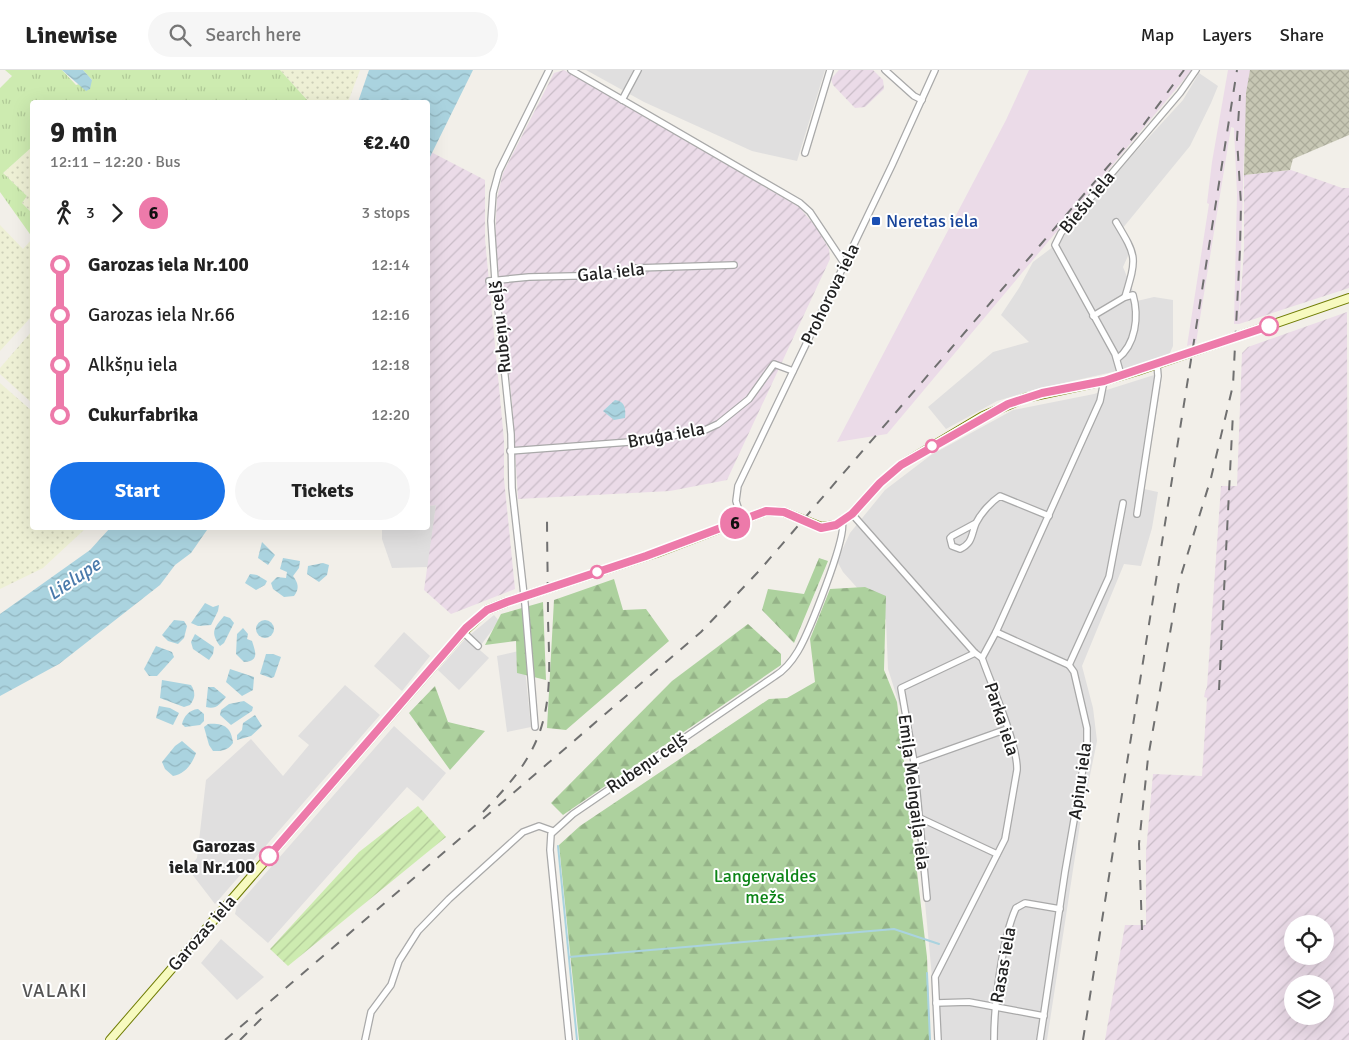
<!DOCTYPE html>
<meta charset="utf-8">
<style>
:root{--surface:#fff;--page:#f6f6f6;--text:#222;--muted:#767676;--line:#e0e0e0;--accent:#1a73e8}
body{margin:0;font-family:Signika,sans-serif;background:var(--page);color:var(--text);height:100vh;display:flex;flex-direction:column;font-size:19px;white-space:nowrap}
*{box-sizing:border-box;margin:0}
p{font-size:16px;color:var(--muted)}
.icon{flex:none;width:28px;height:28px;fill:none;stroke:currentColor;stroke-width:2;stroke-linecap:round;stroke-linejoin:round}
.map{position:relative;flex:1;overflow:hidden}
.details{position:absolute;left:30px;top:30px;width:400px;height:430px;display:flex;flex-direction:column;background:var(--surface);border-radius:5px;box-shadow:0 5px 20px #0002}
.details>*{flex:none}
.badge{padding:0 10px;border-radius:16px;font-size:18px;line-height:32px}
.buttons{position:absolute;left:1284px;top:845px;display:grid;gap:10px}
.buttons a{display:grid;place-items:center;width:50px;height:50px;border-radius:50%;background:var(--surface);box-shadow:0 5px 20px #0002;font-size:25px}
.map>.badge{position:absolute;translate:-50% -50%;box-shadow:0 0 0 2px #fff}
.legs{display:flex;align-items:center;gap:8px;height:55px;padding:0 20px;font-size:16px}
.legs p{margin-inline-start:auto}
.overview{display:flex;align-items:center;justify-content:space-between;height:85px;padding:0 20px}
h1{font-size:28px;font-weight:800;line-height:38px}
.cta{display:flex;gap:10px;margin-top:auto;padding:10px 20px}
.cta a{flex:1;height:58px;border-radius:30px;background:var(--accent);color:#fff;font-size:20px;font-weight:800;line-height:58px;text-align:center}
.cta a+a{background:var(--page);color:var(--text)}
ul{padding:0 20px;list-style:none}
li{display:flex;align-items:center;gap:18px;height:50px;font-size:19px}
li i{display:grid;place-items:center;width:8px;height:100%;margin:0 6px;background:currentColor}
li i::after{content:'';width:12px;height:12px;margin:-6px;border:4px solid;border-radius:50%;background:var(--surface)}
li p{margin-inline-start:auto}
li:first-child i{background:linear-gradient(#0000 50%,currentColor 0)}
li:last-child i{background:linear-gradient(currentColor 50%,#0000 0)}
header{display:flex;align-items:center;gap:30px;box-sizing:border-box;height:70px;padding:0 25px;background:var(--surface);border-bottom:1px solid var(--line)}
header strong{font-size:24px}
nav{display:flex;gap:28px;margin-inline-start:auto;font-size:18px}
.search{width:350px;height:45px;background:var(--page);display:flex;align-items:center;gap:12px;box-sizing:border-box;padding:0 18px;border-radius:28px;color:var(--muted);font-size:19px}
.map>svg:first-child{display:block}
.residential{fill:#e0dfdf}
.industrial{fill:url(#industrial-furrows);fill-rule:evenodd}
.railway{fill:#ebdbe8}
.construction{fill:url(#construction-cross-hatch)}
.farmland{fill:url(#farmland-dots)}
.grass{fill:url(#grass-tufts)}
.forest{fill:url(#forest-firs)}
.garden{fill:url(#garden-furrows)}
.water{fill:url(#water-waves)}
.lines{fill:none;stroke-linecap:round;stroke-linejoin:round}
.stream{stroke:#aad3df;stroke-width:2}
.minor-casing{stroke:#a9a9a9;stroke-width:8}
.secondary-casing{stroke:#707d05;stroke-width:10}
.minor{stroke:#fff;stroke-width:5.5}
.secondary{stroke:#f7fabf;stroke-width:8}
.rail{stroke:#707070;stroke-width:2;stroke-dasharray:10 10;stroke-linecap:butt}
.line-1-casing{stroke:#fff;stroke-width:11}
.line-1{stroke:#ed7aaa;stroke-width:8}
.transit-dot{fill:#1a4fb4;stroke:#fff;stroke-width:2}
.stop-1-dot{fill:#fff;stroke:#ed7aaa;stroke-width:2.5}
.labels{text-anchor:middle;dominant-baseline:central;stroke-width:4;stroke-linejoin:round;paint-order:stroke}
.street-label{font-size:18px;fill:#222;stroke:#fff}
.transit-label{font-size:18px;fill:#164399;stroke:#fff;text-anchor:start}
.stop-label{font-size:18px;font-weight:bold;fill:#222;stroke:#fff;text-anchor:end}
.park-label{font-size:18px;fill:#0c8416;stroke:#fff}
.water-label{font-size:19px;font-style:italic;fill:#4a7aab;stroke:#fff}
.neighbourhood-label{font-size:19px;letter-spacing:1px;fill:#555;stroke:#fff}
</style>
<header>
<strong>Linewise</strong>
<div class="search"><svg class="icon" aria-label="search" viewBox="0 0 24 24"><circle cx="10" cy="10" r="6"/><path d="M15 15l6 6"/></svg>Search here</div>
<nav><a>Map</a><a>Layers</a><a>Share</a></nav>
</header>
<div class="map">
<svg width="1349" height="970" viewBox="0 0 1349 970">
<defs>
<pattern id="industrial-furrows" width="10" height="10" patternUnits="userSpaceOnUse" patternTransform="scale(1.25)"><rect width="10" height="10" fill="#ebdbe8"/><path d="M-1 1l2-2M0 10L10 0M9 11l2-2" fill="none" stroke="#c9bcc7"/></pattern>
<pattern id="construction-cross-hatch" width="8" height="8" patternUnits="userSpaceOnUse" patternTransform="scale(1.25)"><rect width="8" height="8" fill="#c7c7b4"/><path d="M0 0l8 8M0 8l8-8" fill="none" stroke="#abab9a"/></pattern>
<pattern id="farmland-dots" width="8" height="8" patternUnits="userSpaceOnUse" patternTransform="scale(1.25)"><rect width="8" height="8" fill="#eef0d5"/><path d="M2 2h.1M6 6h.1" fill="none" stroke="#ccceb7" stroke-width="1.8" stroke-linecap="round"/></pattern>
<pattern id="grass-tufts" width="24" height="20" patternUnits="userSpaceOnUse" patternTransform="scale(1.25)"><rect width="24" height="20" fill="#cdebb0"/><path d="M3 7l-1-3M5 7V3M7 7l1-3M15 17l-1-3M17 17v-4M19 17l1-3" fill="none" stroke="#b0c997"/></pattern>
<pattern id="forest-firs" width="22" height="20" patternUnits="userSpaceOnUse" patternTransform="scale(1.25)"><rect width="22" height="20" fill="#add19e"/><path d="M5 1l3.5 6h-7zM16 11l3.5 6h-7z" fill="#95b388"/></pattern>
<pattern id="garden-furrows" width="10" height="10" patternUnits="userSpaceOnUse" patternTransform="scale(1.25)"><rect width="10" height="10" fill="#cdebb0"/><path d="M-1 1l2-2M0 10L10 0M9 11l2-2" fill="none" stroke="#b0c997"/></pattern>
<pattern id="water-waves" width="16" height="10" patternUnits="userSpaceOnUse" patternTransform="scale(1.25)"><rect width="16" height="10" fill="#aad3df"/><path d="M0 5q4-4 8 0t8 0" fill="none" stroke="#92b5bf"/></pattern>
</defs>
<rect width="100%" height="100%" fill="#f2efe9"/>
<g class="residential">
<path d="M586,0H825L797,91L752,81L644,32Z"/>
<path d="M1199,3L1218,16L1211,33L1190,76L1122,159L1132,177L1123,197L1137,231L1154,227L1173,230V276L1169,285L1135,297L1037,319L997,331L946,359L928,337L993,282L1029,272L1001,245L1019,218L1033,192L1058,173L1127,91L1183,30Z"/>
<path d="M1154,305L1161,315L1144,419L1158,422L1152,458L1141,496L1124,494L1082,596L1093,638L1097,671L1080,754L1047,970H935L932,907L912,694L902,643L888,599L886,550L843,502L837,491L850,463L885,420L931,385L1013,340L1094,324Z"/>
<path d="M436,435L428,497L392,498L382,469V458H428V436Z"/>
<path d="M494,545L499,551L481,575L470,565Z"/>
<path d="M404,562L430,586L402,621L374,596Z"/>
<path d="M466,568L489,588L459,620L438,600Z"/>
<path d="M523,580L531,657L507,662L497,586Z"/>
<path d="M345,615L380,645L215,834L188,799L197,788L206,710L251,669L283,706L309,675L298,666Z"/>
<path d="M394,656L446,703L423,731L407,717L268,873L235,844L237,836Z"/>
<path d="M221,869L264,907L237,930L201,893Z"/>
</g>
<g class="industrial">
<path d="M564,0L799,137L816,157L829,179L830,189L727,410L670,421L518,429L512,333L495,169L497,128L503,103L554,3Z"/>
<path d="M839,0H873L883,10L884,19L865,37L855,38L833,15L831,9Z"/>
<path d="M431,82L485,110V169L504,370V409L515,519L451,544L424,520L436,435L428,436V91Z"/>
<path d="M1291,100L1342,118H1349V218L1239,254L1244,179V105Z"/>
<path d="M1347,242L1349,970H1105L1125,855H1146V782L1153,704L1202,706L1207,628L1204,627L1205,622L1207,617L1221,416H1237L1242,283L1248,277ZM1292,854H1325V886H1292ZM1292,914H1325V946H1292Z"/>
</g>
<g class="railway">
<path d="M1029,0H1192L887,364L837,372L1006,50Z"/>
<path d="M1228,0H1266L1244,80L1239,254H1234L1237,124L1234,58L1231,57L1196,273L1187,276L1209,134L1207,133L1212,92Z"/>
</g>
<path class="construction" d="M1250,0H1349V65L1293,89L1290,100L1244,105L1246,23Z"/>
<g class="farmland">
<path d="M280,0H360L348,32H309Z"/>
<path d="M32,77V143L22,133L27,126L3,103Z"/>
<path d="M0,155L23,179L32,169V246L0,281Z"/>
<path d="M32,261V333L0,304V298Z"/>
<path d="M0,313L32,341V458H86L43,498L0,519Z"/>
</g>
<path class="grass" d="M5,0H62L76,15L92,10L83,0H280L309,32H32V77L3,103L27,126L22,133L32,143V167L0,122V18L12,6Z"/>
<g class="forest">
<path d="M819,488L828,491L794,573L762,540L768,519L804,524Z"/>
<path d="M614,509L623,540L646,539L669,571L566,660L547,658L554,530Z"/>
<path d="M865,517L886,526L884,600L897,632L927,887L930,970H579L559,775L580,756L769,629L787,628L815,612L810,569L830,519Z"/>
<path d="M543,532L546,610L517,603L516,571L485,575L501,544Z"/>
<path d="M748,554L781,584V595L563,745L551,733L672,611Z"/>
<path d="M435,616L448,652L485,661L450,700L409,643Z"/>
</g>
<path class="garden" d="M418,736L446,767L288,896L270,879L359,782Z"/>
<g class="water">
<path d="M62,0H83L92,10L90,19L86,21Z"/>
<path d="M369,0H473L428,91V32H358Z"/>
<path d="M615,330C625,331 626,339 625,348L614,350L603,341Z"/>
<path d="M110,458H207V460L191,483L175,495L160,515L59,594L0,626V544L90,480Z"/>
<path d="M262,472L275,485L268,495L258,488Z"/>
<path d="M283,488L300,491L299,498L293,506C298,513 300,518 294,526L284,527L273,519L271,513L277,507L286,508L287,502L280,499Z"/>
<path d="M323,493L329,495L327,505L319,512L307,504L308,496Z"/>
<path d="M250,504L257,505L267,511L265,515L256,520L245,513Z"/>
<path d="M205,533L213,537L219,535L218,541L211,555L198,556L191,553Z"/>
<path d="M224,546L230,548L234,553L224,573L220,576C210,562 214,558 224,546Z"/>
<circle cx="265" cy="559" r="9"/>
<path d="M174,550L184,551L187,556L184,568L178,574L168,571L162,565Z"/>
<path d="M243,558L248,564L247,569L252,571C256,583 259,591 244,592L236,584L237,564Z"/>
<path d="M195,564L214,577L213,584L209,590L193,579L191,572Z"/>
<path d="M156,576L172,582L174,587L157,606H149L144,599Z"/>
<path d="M266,584H273L281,587L274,607L271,608L260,604Z"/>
<path d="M230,599L254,607L253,620L242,626L226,612Z"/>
<path d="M162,610L191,615C196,623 195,628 190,635L184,637L160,628Z"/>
<path d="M208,617H214L226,627C220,634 216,640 206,637Z"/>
<path d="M244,631L253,637L252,641L231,655L220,645L221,640L229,634Z"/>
<path d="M159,636L170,638L179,643L173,655L156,648Z"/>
<path d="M198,639L204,644V651L200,655L185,657L182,654C184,646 189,640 198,639Z"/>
<path d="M255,645L262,656L251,666L237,670V665L242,660L243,653Z"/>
<path d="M208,654C224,653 231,657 233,673C227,681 222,681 213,681L209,675L204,657Z"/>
<path d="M182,671L196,683C192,694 185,704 173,706L165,699L162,692L175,676Z"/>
</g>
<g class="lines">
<g class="stream">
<path d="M558,776L577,970"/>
<path d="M569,887L894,859L939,874"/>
<path d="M927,903L930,970"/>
</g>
<defs>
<g id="minor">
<path d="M571,0L800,133L810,142L844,193"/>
<path d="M885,0L914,26L922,30"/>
<path d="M622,30L638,0"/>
<path d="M805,83L830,0"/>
<path d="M489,211L529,207L617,205L636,198L734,195"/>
<path d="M1093,246L1125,227C1137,187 1137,187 1116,152"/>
<path d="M1117,289C1136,275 1139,246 1133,225L1125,227"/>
<path d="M1121,305L1115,284L1055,175L1061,163L1180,23L1196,0"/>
<path d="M510,381L643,371L705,360L718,354L749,329L774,294L793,301"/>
<path d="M852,444L975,583L982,588"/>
<path d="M1137,444L1158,306L1157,294"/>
<path d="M742,450L736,431L738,416L892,95L935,0"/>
<path d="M976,453L952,466L950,468L952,476L960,479C973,473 971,465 976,453C981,443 991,432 1000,426L1049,446"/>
<path d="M463,562L478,576"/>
<path d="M996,562L1069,595"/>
<path d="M1069,595L1109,507L1123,433"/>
<path d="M535,657L525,534L512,418L511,364L495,210L491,151L493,123L499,101L549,0"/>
<path d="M914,692L1007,659"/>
<path d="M920,748L997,784"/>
<path d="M927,828L914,692L901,618L975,583"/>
<path d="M936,933L969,932L1044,946"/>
<path d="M365,970L371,942L391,915L399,891L418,861L449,829L523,762L539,756L553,761"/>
<path d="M569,970L550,780L551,764L573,744L775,606C785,600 792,591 798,581C808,564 848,466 842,451"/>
<path d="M938,970L935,907L1005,769L1017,700C1018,675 991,614 982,588L996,562L1100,331L1104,311"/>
<path d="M994,970C994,935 1002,869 1016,838L1025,833L1060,839"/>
<path d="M1040,970L1065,802L1087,675V658L1074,602L1069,595"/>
</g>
<path id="secondary" d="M110,970L463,562L487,540L507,532L656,483L766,441L784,442L821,457L836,455L852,444L880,413L901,395L983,346L1025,328L1104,311L1137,301L1349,228"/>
</defs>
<use href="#minor" class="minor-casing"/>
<use href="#secondary" class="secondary-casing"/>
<use href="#minor" class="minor"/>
<use href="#secondary" class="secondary"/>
<g class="rail">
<path d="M1219,620L1233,343"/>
<path d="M483,742C504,720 525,698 537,669C553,631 549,590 548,549C548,514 547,478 547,443"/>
<path d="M1142,860L1139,774L1148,688L1179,512L1211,408L1233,315L1240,179L1241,134L1237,69L1240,25"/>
<path d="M225,970L701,562L759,501L1142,57L1184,0"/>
<path d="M240,970L263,947"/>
<path d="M1083,970L1237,0"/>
</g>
</g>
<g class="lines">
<defs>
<path id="line-1" d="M269,786L466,558L487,540L507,532L646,486L766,441L784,442L821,458L836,455L852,444L880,413L901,395L1008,334L1042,323L1104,311L1269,256"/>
</defs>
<use href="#line-1" class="line-1-casing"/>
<use href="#line-1" class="line-1"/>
</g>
<rect class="transit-dot" x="871" y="146" width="10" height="10" rx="2.5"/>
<g class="stop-1-dot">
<circle cx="1269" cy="256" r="9"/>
<circle cx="932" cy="376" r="6"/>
<circle cx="597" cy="502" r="6"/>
<circle cx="269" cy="786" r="9"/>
</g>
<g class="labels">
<g class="street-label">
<text transform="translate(1087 132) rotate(-50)">Biešu iela</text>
<text transform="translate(611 202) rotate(-6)">Gala iela</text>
<text transform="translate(830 224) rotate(-64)">Prohorova iela</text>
<text transform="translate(500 257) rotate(-96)">Rubeņu ceļš</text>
<text transform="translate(666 365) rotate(-10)">Bruģa iela</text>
<text transform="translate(1002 649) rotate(72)">Parka iela</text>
<text transform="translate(647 693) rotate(-34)">Rubeņu ceļš</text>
<text transform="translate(1080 711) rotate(-82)">Apiņu iela</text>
<text transform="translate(914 722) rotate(83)">Emiļa Melngaiļa iela</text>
<text transform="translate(202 863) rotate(-49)">Garozas iela</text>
<text transform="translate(1003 895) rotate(-80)">Rasas iela</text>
</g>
<g class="transit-label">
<text x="886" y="151">Neretas iela</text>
</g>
<g class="stop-label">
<text x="255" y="776">Garozas<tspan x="255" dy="21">iela Nr.100</tspan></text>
</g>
<g class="park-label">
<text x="765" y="806">Langervaldes<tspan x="765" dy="21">mežs</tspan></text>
</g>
<g class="water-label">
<text transform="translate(74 509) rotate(-34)">Lielupe</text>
</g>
<g class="neighbourhood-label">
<text x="55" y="921">VALAKI</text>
</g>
</g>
</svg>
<div class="buttons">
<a><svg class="icon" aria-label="locate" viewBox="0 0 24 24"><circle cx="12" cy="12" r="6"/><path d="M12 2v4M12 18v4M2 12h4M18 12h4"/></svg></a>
<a><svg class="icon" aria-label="layers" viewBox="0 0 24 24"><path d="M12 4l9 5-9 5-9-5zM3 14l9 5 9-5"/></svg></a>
</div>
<b class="badge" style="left:735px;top:453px;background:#ed7aaa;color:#111">6</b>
<section class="details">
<div class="overview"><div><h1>9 min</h1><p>12:11 – 12:20 · Bus</p></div><b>€2.40</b></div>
<div class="legs"><svg class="icon" aria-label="walk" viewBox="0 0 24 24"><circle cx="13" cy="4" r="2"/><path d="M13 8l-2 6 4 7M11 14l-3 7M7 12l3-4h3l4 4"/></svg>3<svg class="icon" aria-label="forward" viewBox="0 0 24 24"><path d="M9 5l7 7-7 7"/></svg><b class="badge" style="background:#ed7aaa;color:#111">6</b><p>3 stops</p></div>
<ul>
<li><i style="color:#ed7aaa"></i><b>Garozas iela Nr.100</b><p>12:14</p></li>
<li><i style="color:#ed7aaa"></i><span>Garozas iela Nr.66</span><p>12:16</p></li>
<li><i style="color:#ed7aaa"></i><span>Alkšņu iela</span><p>12:18</p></li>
<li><i style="color:#ed7aaa"></i><b>Cukurfabrika</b><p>12:20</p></li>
</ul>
<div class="cta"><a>Start</a><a>Tickets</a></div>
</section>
</div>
